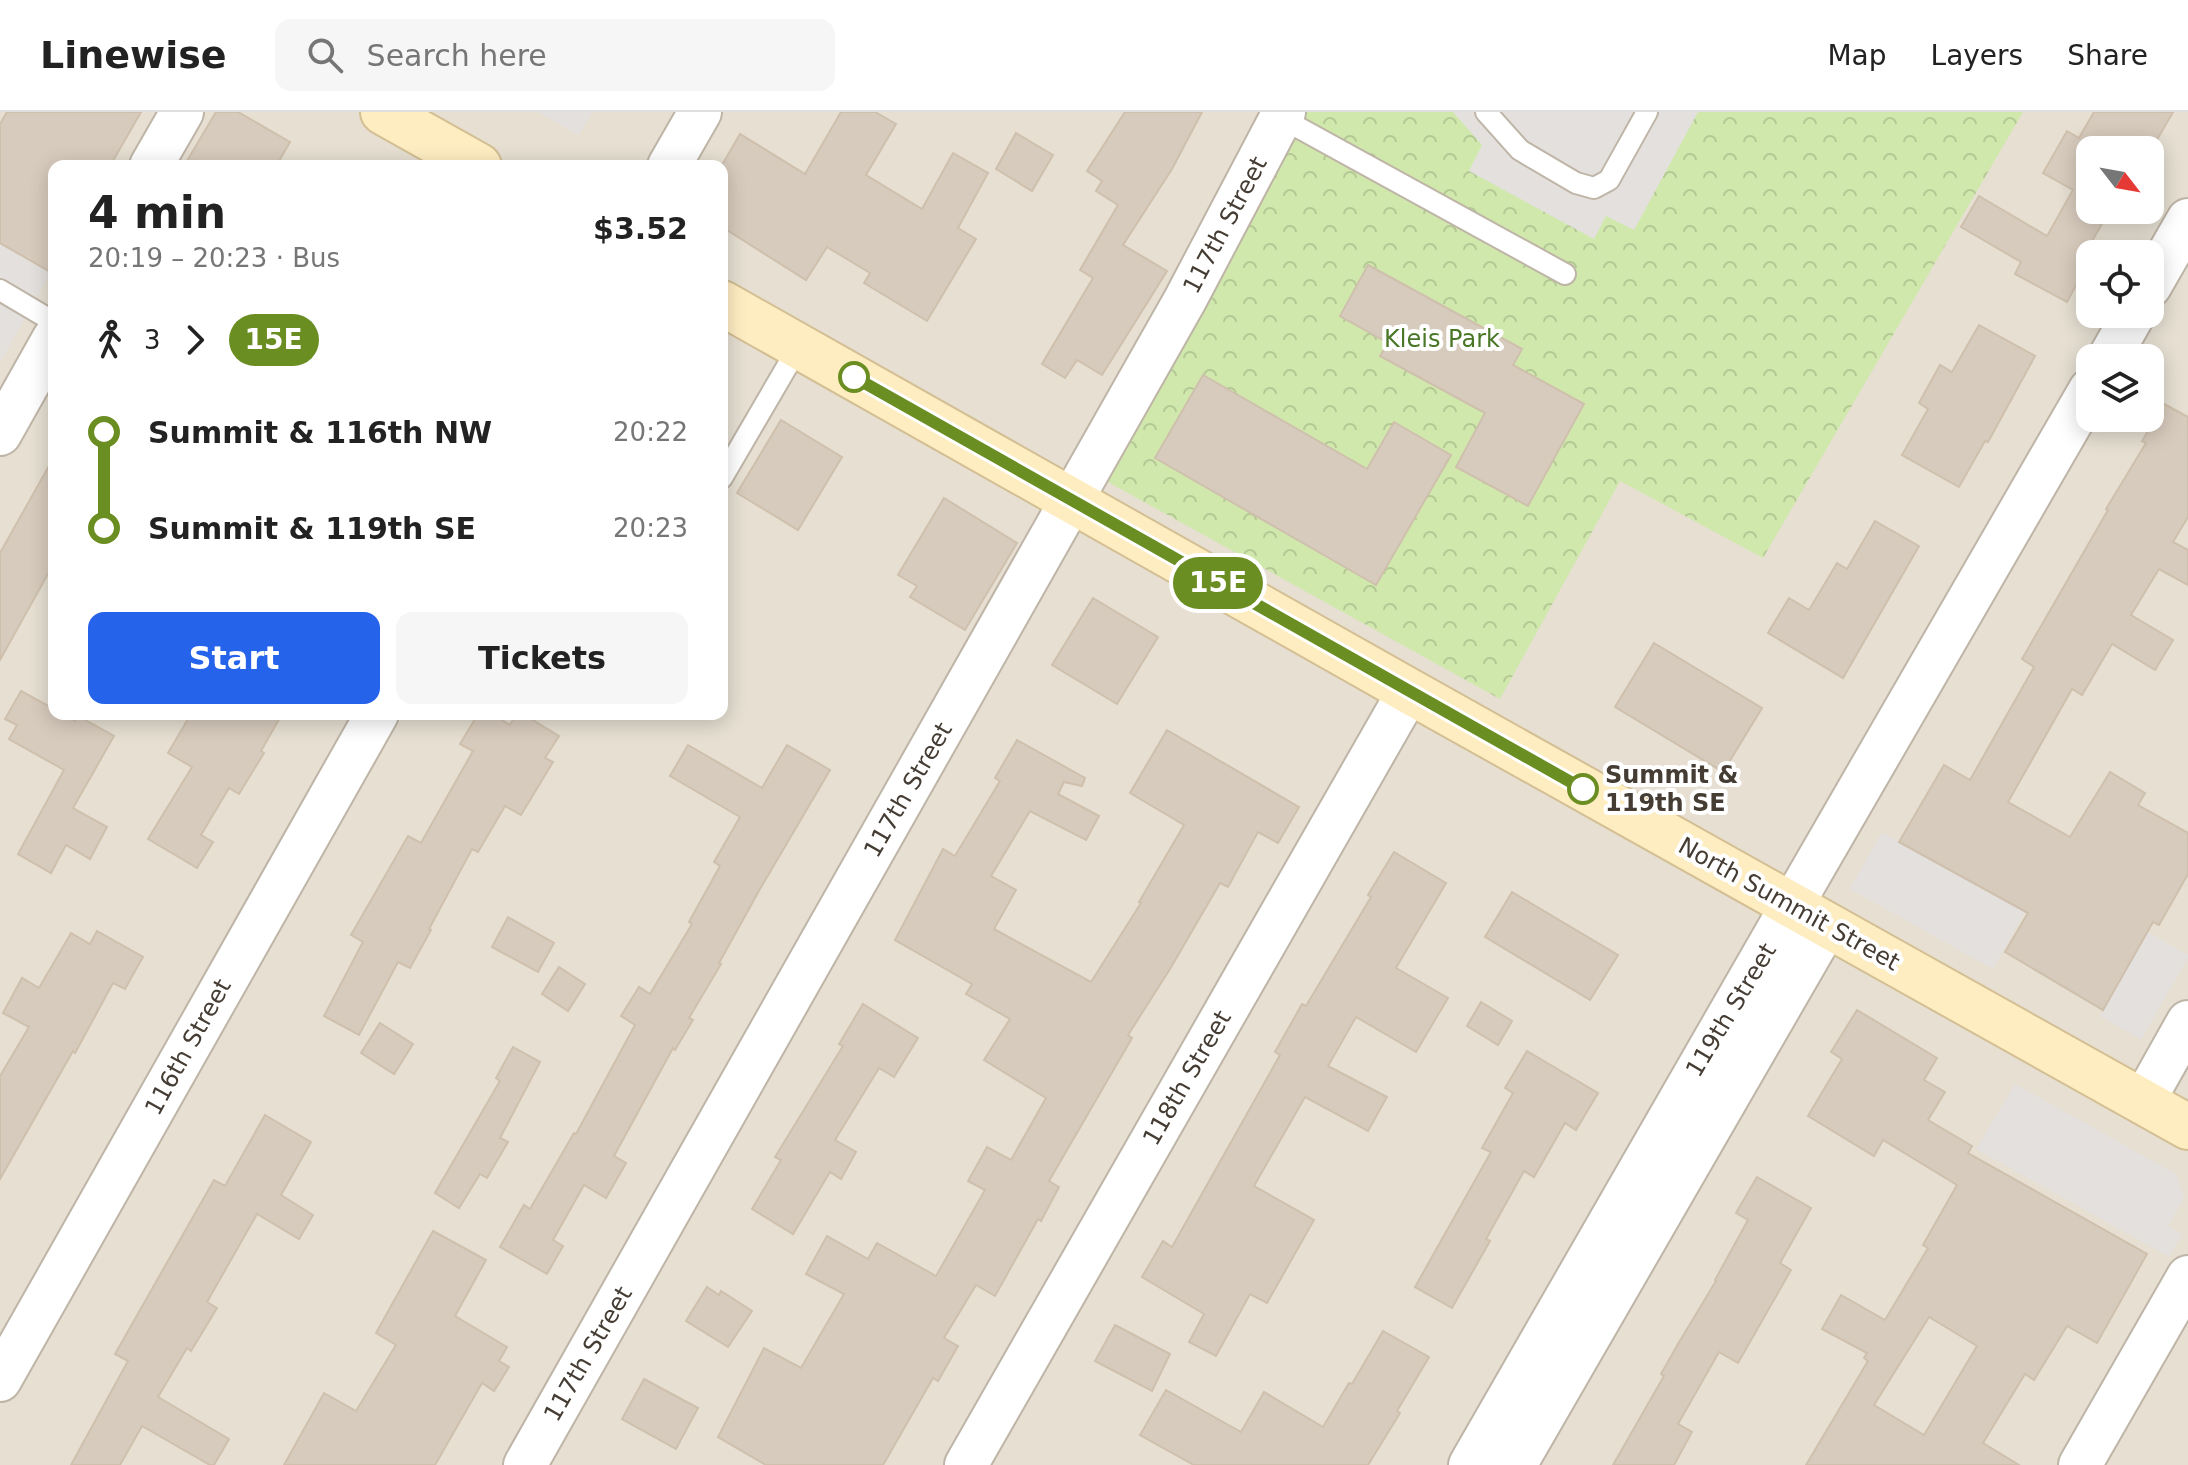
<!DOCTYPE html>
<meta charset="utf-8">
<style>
:root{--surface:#fff;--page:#f6f6f6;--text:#222;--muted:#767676;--line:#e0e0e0;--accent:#2563eb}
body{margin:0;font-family:"DejaVu Sans",sans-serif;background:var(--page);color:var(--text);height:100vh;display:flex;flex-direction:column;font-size:30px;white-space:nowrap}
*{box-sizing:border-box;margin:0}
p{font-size:26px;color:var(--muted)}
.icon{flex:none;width:44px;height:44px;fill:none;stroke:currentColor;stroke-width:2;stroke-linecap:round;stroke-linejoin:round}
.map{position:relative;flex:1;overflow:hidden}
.drawer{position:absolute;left:48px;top:48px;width:680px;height:560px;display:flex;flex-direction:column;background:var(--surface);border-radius:16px;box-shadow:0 4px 20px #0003}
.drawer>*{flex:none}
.badge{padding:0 16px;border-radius:26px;font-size:28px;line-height:52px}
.needle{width:52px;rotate:121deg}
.tools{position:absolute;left:2076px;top:24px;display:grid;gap:16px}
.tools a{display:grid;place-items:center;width:88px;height:88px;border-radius:16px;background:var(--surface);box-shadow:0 4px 20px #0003;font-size:40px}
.map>.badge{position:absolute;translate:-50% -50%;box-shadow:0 0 0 4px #fff}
.legs{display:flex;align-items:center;gap:12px;height:88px;padding:0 40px;font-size:26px}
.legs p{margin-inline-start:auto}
.summary{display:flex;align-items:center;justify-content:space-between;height:136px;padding:0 40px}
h1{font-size:44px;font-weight:800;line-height:60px}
.cta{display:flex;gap:16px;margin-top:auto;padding:16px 40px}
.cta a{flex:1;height:92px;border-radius:16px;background:var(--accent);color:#fff;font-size:32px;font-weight:800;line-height:92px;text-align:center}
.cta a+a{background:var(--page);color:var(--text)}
ul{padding:0 40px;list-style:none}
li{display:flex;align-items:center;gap:28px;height:96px;font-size:30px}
li i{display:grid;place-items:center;width:12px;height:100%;margin:0 10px;background:currentColor}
li i::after{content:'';width:20px;height:20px;margin:-10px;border:6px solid;border-radius:50%;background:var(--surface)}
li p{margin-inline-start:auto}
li:first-child i{background:linear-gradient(#0000 50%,currentColor 0)}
li:last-child i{background:linear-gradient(currentColor 50%,#0000 0)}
header{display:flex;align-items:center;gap:48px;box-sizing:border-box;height:112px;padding:0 40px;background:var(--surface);border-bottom:2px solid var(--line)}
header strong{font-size:38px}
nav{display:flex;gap:44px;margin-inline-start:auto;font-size:28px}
.search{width:560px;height:72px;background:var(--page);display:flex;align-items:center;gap:20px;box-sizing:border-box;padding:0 28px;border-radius:16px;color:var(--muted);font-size:30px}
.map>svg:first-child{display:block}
.residential{fill:#e6dfd2;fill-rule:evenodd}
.park{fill:url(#park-crowns)}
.parking{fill:#e3e0dd}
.building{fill:#d7cbbd;stroke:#cfc0ad;stroke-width:2;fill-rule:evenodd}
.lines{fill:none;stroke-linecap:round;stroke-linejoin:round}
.service-casing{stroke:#beb5a7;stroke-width:24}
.minor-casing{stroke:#beb5a7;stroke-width:46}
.secondary-casing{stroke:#d3bf93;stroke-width:48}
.service{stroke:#fff;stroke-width:20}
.minor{stroke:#fff;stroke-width:42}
.secondary{stroke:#ffedc2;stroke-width:44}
.line-1-casing{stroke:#fff;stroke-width:18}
.line-1{stroke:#6b8e23;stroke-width:12}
.stop-1-dot{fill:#fff;stroke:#6b8e23;stroke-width:4}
.labels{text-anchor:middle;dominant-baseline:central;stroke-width:8;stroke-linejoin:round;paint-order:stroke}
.street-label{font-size:24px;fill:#453d34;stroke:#fff}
.park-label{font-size:24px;fill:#497727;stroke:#fff}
.stop-label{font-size:24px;font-weight:bold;fill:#453d34;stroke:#fff;text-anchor:start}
</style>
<header>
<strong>Linewise</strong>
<div class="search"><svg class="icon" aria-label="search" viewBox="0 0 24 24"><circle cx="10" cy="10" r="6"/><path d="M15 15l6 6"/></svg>Search here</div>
<nav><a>Map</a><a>Layers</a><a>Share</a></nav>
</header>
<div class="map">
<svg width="2188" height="1353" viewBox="0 0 2188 1353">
<defs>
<pattern id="park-crowns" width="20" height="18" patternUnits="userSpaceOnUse" patternTransform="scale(2)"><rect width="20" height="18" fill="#d0e8ac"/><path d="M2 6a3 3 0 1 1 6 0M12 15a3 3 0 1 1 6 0" fill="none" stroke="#b4c895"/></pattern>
</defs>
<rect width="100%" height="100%" fill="#f2ede4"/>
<path class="residential" d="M0,0H2188V1353H0ZM2090,38H2150V98H2090ZM54,54H722V602H54ZM2090,142H2150V202H2090ZM2090,246H2150V306H2090Z"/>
<path class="park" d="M1306,0H2023L1763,446L1620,369L1500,587L1108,370Z"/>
<g class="parking">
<path d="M537,0H593L579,23Z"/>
<path d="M1453,0H1698L1634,118L1606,104L1594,127L1469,59L1482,33Z"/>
<path d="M0,131L51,160L0,251Z"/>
<path d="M1882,720L2025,800L1993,857L1850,777Z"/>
<path d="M2148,820L2188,843V846L2141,928L2100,904Z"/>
<path d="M2015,972L2176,1062L2184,1086L2168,1114L2182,1122L2169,1145L1976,1037Z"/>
</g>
<g class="building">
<path d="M7,0H141L110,54H54V162L0,131V12Z"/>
<path d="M216,0H238L290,30L276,54H184Z"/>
<path d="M841,0H875L896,12L866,63L922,97L953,41L988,61L958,116L976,127L927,209L864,171L870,161L827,135L806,168L722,115V53L740,22L805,62Z"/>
<path d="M1125,0H1202L1172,57L1123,133L1167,159L1102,263L1077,248L1065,266L1042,252L1093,166L1080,158L1118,93L1096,79L1102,69L1087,59Z"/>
<path d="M2094,0H2173L2151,38H2090V98H2110L2077,155L2084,159L2067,190L2015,162L2021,150L1961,115L1979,84L2047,124L2073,78L2043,61L2067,19L2079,26Z"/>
<path d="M1016,21L1053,43L1032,79L996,57Z"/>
<path d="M1368,153L1522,237L1513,253L1584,292L1528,394L1456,355L1485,301L1380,244L1388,231L1340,204Z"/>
<path d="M1979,213L2035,244L1988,330L1985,329L1959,375L1902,343L1928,297L1919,291L1940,253L1952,260Z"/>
<path d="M1203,263L1367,357L1394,310L1451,343L1376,473L1155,346Z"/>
<path d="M2164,292L2188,305V405L2173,430L2188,438V473L2159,457L2131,503L2173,528L2155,558L2112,532L2082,583L2072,577L2008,690L2070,725L2110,660L2145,681L2138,693L2188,721V762L2159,813L2153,810L2103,898L2005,840L2028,801L1899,730L1944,653L1970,668L2034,555L2022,547L2108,398L2106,397L2146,331L2142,329Z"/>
<path d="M781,308L842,345L798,418L737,381Z"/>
<path d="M54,345V451L0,548V441Z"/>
<path d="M944,386L1017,431L965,518L910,485L917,474L898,463Z"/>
<path d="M1875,409L1919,434L1843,566L1768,521L1789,486L1809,498L1837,451L1847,457Z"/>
<path d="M1093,486L1158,525L1117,592L1052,553Z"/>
<path d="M1654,531L1762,596L1723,660L1615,595Z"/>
<path d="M21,579L54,597V602H62L75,609L78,604L114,624L73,696L107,715L90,747L66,733L51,761L18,742L64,658L9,627L17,613L5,607Z"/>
<path d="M191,602H282L261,639L264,641L239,682L229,676L201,723L213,730L197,756L148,727L192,655L168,641Z"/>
<path d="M478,602H492L510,613L516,602H523L559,624L545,646L553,650L521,703L505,694L478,740L472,737L429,817L431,818L410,856L398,850L359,923L324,904L363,830L351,823L408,724L421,731L473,639L460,632Z"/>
<path d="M1167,618L1299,695L1278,731L1258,720L1228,775L1220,771L1170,857L1128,923L1132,926L1049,1069L1059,1075L1041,1109L1038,1107L995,1184L976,1173L944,1226L958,1234L938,1269L933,1266L883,1353H766L718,1325L764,1236L801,1256L844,1182L806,1162L827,1124L868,1147L877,1131L936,1164L985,1078L968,1069L987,1035L1011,1048L1046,986L984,948L1010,907L966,882L972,872L895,828L943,737L955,744L1000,669L995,666L1017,628L1085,666L1082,674L1064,670L1058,682L1099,704L1086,728L1030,699L991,764L1016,778L994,817L1091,870L1141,791L1139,790L1184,713L1130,681Z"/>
<path d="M688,633L762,676L787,633L830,658L760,777L719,851L721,852L689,906L693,908L675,938L673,936L614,1044L626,1051L606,1086L584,1073L553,1128L563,1134L547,1162L500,1135L524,1093L530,1097L574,1021L576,1022L635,913L621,904L639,875L650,882L692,812L689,810L720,754L714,750L740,705L670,664Z"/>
<path d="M1394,740L1446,771L1396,856L1448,886L1416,940L1356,905L1328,954L1387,985L1368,1019L1305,985L1254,1074L1314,1108L1267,1191L1250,1182L1216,1244L1189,1230L1204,1202L1142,1165L1163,1129L1172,1135L1280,943L1275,940L1302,892L1306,894L1371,785L1368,783Z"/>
<path d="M1512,780L1618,843L1590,888L1485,825Z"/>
<path d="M508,805L554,831L538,860L492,835Z"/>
<path d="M97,819L143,845L125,877L113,871L75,941L73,939L0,1067V964L29,915L3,901L22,866L39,876L71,821L90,832Z"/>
<path d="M559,855L585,872L568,899L542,882Z"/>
<path d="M1481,890L1512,909L1498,933L1467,914Z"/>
<path d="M863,892L918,926L894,965L879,956L835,1028L856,1040L841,1067L830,1060L793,1122L752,1097L781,1048L775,1045L843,934L839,932Z"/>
<path d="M1857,898L1937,946L1924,968L1945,980L1928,1008L1972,1034L1968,1041L2147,1142L2097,1231L2067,1214L2034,1268L2025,1262L1983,1331L2019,1353H1806L1868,1249L1864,1246L1867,1241L1822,1217L1841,1183L1885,1208L1928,1136L1923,1133L1957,1073L1883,1028L1874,1044L1808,1004L1842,947L1831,940ZM1929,1205L1977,1234L1924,1323L1874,1293Z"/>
<path d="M380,911L413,932L394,962L361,941Z"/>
<path d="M513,935L540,950L500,1026L508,1030L487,1066L480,1062L459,1096L435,1081L500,969L496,966Z"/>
<path d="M1527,939L1598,981L1576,1018L1565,1011L1534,1065L1524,1059L1486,1127L1490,1129L1452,1196L1415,1175L1491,1040L1482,1036L1513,981L1505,976Z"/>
<path d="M265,1003L311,1030L281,1083L313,1103L299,1127L257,1102L207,1190L217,1196L191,1239L187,1236L158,1285L229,1327L214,1353H210L142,1314L120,1353H71L128,1249L115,1242L214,1068L225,1074Z"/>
<path d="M1757,1065L1811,1096L1780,1151L1791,1158L1738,1251L1719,1240L1678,1312L1692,1320L1674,1353H1613L1664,1264L1661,1262L1678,1232L1716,1169L1715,1168L1748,1108L1736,1101Z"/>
<path d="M433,1119L486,1148L455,1204L507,1235L499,1249L509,1255L494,1279L482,1271L435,1353H284L324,1281L356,1299L396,1233L376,1221Z"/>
<path d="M707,1175L719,1183L721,1179L752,1199L728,1235L686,1209Z"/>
<path d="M1115,1213L1170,1242L1152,1279L1095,1249Z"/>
<path d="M1383,1219L1429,1245L1397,1299L1400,1301L1368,1353H1194L1140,1323L1166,1278L1241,1320L1264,1280L1323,1315L1349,1271L1352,1272Z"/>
<path d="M644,1267L698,1296L676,1337L622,1307Z"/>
</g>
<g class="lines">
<defs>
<g id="service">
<path d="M1486,0L1520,38L1576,71L1594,76L1609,68L1647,0"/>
<path d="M1281,6L1565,162"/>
<path d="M0,178L54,210"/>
<path d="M722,366L799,234"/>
</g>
<g id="minor">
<path d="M151,54L182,0"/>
<path d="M669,54L700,0"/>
<path d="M2150,174L2188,108"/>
<path d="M2109,246L2134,202"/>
<path d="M0,322L54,226"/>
<path d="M2143,990L2188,910"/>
<path d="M0,1268L377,602"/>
<path d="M525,1353L1185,188L1284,0"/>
<path d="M966,1353L1409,579"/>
<path d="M1470,1353C1675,994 1883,636 2090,278"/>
<path d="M1515,1353L1827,813"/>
<path d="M2080,1353L2188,1165"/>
</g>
<g id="secondary">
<path d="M383,0L479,54"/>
<path d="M722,191L1409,579L2188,1015"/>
</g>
</defs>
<use href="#service" class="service-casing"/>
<use href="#minor" class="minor-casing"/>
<use href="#secondary" class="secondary-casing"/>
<use href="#service" class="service"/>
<use href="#minor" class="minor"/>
<use href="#secondary" class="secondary"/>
</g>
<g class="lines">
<defs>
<path id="line-1" d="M854,265L1583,677"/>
</defs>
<use href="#line-1" class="line-1-casing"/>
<use href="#line-1" class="line-1"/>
</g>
<g class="stop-1-dot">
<circle cx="854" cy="265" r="14"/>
<circle cx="1583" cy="677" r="14"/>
</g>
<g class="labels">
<g class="street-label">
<text transform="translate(1225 113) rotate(-62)">117th Street</text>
<text transform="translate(908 678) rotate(-60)">117th Street</text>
<text transform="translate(1789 792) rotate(29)">North Summit Street</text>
<text transform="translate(1731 898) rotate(-59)">119th Street</text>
<text transform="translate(188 935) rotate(-61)">116th Street</text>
<text transform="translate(1187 966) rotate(-60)">118th Street</text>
<text transform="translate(588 1242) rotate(-60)">117th Street</text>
</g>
<g class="park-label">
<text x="1442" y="227">Kleis Park</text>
</g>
<g class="stop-label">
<text x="1605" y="663">Summit &amp;<tspan x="1605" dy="28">119th SE</tspan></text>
</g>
</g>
</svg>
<div class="tools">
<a><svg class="needle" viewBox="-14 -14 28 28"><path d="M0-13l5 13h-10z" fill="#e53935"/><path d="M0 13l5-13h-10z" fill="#767676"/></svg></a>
<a><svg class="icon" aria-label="locate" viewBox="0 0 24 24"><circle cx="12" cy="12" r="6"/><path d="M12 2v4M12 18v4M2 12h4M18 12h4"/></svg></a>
<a><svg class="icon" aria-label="layers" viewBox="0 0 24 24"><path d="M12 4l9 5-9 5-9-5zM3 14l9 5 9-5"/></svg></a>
</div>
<b class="badge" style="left:1218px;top:471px;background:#6b8e23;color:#fff">15E</b>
<section class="drawer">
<div class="summary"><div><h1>4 min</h1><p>20:19 – 20:23 · Bus</p></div><b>$3.52</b></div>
<div class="legs"><svg class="icon" aria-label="walk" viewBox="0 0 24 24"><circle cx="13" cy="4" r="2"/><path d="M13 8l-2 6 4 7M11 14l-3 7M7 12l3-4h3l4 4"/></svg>3<svg class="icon" aria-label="forward" viewBox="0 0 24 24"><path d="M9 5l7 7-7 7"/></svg><b class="badge" style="background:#6b8e23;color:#fff">15E</b></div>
<ul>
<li><i style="color:#6b8e23"></i><b>Summit &amp; 116th NW</b><p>20:22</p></li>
<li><i style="color:#6b8e23"></i><b>Summit &amp; 119th SE</b><p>20:23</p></li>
</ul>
<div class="cta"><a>Start</a><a>Tickets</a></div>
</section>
</div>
